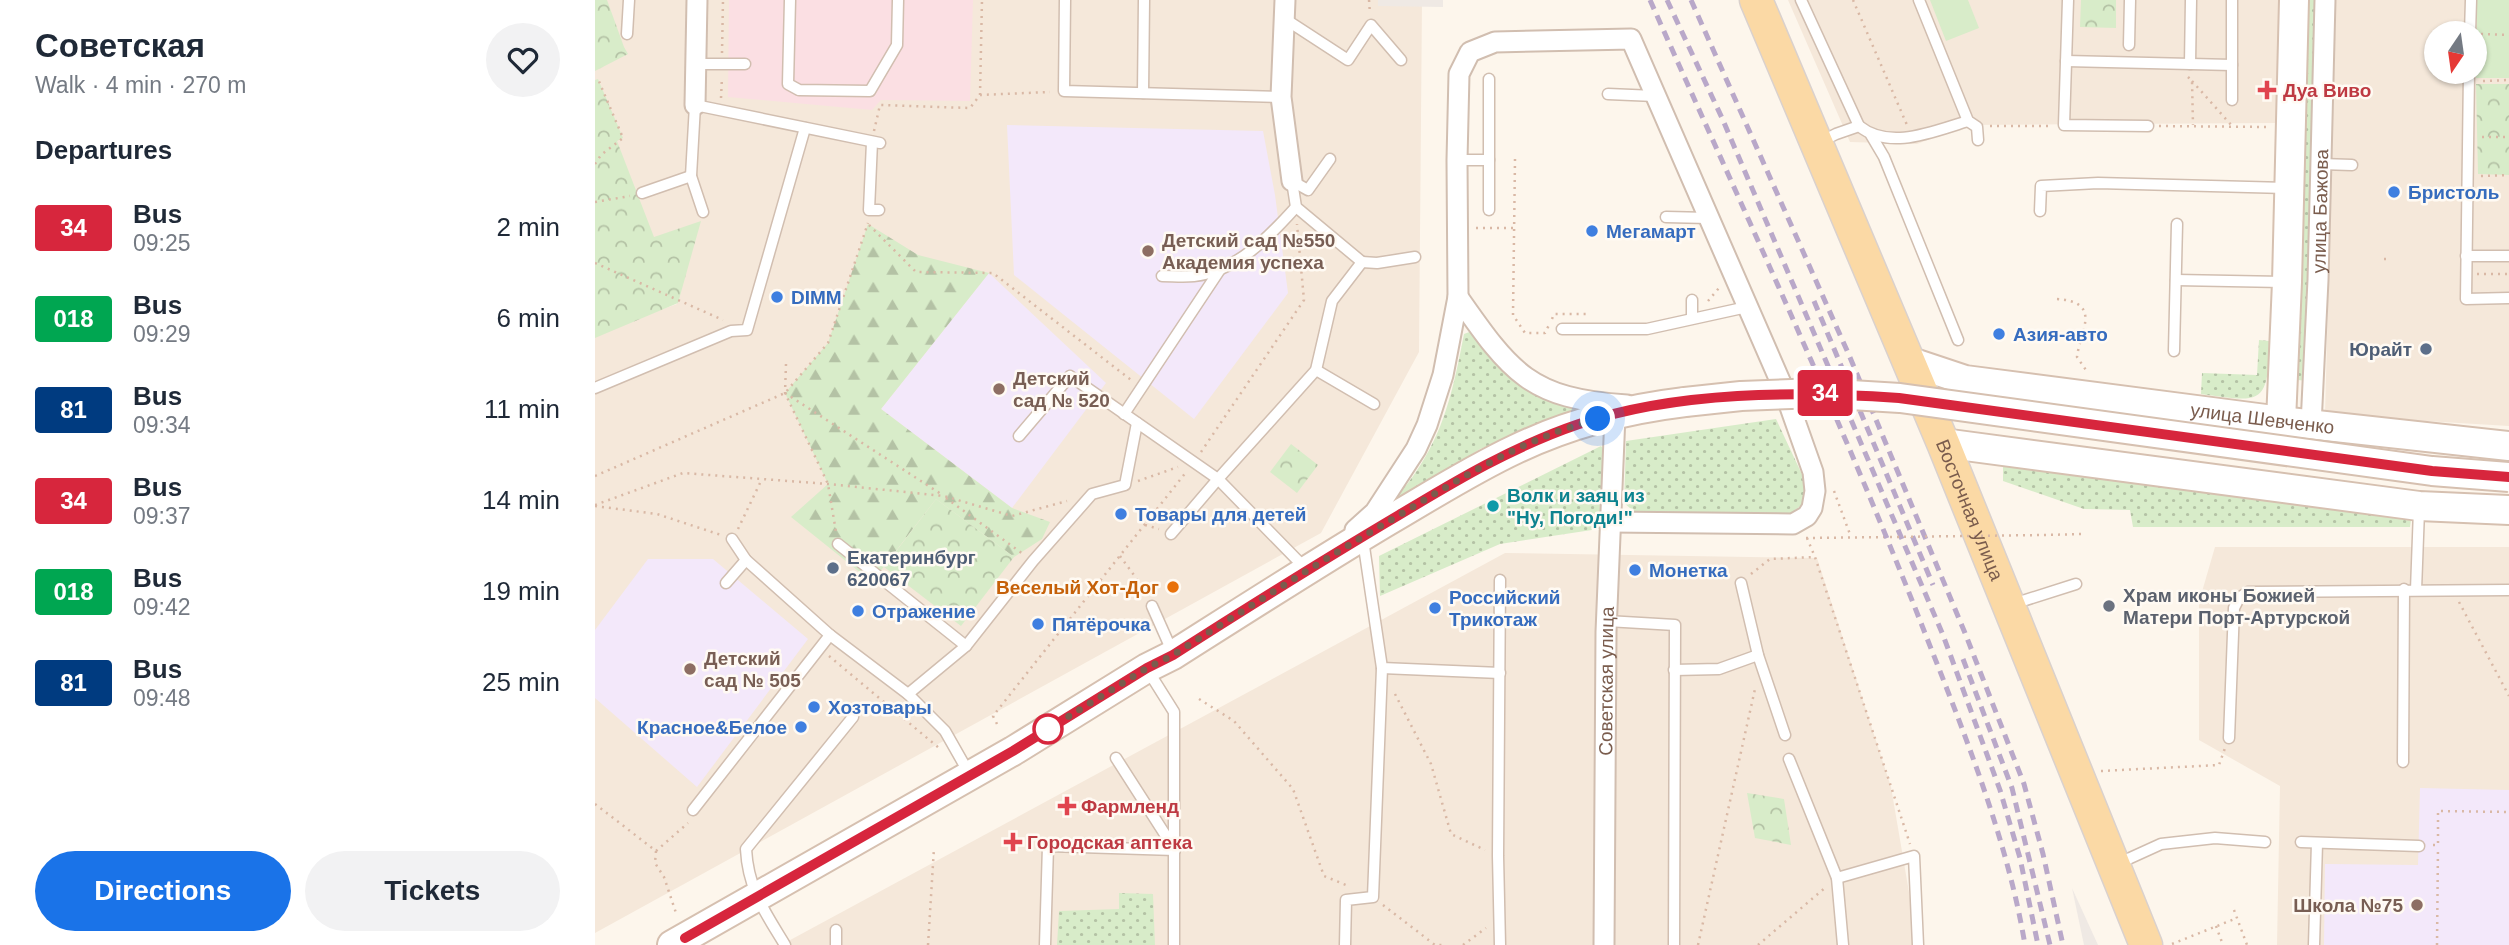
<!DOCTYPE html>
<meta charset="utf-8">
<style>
:root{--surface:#fff;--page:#f2f2f3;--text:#1f2937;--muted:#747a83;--accent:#1a73e8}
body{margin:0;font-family:Arial,sans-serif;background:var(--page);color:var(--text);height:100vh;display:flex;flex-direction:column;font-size:26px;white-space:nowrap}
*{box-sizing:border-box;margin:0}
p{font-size:23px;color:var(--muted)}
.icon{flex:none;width:38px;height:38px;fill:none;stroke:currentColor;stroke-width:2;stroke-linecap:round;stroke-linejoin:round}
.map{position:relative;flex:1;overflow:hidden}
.panel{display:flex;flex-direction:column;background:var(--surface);width:595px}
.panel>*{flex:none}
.badge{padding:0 14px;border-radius:5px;font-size:24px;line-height:46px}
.needle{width:46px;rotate:193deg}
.fabs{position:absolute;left:1829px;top:21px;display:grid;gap:14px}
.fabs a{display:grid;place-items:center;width:63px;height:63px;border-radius:50%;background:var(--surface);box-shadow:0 2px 5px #0004;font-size:35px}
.you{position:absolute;width:35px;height:35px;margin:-18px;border:5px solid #fff;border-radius:50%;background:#1a73e8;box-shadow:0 0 0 10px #1a73e833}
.map>.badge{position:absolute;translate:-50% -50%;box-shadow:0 0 0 4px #fff}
h2{padding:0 35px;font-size:26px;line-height:63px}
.round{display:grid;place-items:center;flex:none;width:74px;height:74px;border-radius:37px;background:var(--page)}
.head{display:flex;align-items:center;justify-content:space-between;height:119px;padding:0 35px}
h1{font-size:33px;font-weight:800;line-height:52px}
.cta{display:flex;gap:14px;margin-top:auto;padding:14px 35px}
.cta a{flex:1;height:80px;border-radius:42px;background:var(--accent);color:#fff;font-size:28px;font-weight:800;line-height:80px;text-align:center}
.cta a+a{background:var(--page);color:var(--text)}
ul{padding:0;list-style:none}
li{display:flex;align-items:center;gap:21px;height:91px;padding:0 35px}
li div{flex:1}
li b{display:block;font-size:26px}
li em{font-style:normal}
li .badge{min-width:77px;font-weight:700;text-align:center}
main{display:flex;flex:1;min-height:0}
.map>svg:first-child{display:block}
.residential{fill:#f5e8da;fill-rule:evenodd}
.industrial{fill:#efe9e4}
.education{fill:#f3e8fa}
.medical{fill:#fbdfe3}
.grass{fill:url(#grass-dots)}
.forest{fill:url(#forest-firs)}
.park{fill:url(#park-crowns)}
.pitch{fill:#d8ecc9}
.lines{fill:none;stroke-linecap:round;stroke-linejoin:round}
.lane-casing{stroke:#d1beb0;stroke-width:13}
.street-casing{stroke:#d1beb0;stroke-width:23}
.secondary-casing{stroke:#d6c0b0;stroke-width:32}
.primary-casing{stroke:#dad1cd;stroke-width:35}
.path{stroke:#d9b8a5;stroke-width:2.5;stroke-dasharray:2 5;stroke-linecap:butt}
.lane{stroke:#fff;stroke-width:10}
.street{stroke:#fff;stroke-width:19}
.secondary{stroke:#fff;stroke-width:28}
.primary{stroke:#fbd9a5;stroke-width:32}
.rail{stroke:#b9a8c9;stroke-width:5;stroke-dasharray:10 7;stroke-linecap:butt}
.secondary-bridge-casing{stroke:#d6c0b0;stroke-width:32;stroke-linecap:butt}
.path-bridge{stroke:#d9b8a5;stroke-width:2.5;stroke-dasharray:2 5;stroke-linecap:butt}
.secondary-bridge{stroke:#fff;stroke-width:28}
.line-casing{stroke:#fff;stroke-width:16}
.line{stroke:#d7263d;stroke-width:10}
.walk{stroke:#7a5c4d;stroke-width:7;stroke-dasharray:0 12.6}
.health-dot{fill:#e0444e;stroke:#fffaf3;stroke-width:2.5}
.shop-dot{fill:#3f7fe0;stroke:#fffaf3;stroke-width:2.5}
.education-dot{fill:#8d6e63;stroke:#fffaf3;stroke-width:2.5}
.service-dot{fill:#5c6f8a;stroke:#fffaf3;stroke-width:2.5}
.culture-dot{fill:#0f9aa8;stroke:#fffaf3;stroke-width:2.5}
.food-dot{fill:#e8710a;stroke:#fffaf3;stroke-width:2.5}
.worship-dot{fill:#6b7280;stroke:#fffaf3;stroke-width:2.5}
.stop-dot{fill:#fff;stroke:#d7263d;stroke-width:3.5}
.labels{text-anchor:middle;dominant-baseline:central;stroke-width:5;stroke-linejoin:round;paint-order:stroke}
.health-label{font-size:19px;font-weight:bold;fill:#be3a42;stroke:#fffaf3;text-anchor:start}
.shop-label{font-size:19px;font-weight:bold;fill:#366cbe;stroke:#fffaf3;text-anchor:start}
.street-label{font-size:19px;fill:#7a5c4d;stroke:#fffaf3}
.education-label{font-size:19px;font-weight:bold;fill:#785e54;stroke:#fffaf3;text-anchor:start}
.service-label{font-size:19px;font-weight:bold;fill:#4e5e75;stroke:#fffaf3;text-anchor:end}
.culture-label{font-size:19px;font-weight:bold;fill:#0d838f;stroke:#fffaf3;text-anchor:start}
.food-label{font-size:19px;font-weight:bold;fill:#c56008;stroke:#fffaf3;text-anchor:end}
.worship-label{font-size:19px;font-weight:bold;fill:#5b616d;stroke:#fffaf3;text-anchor:start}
</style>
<main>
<section class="panel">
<div class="head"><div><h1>Советская</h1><p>Walk · 4 min · 270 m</p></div><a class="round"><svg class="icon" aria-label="heart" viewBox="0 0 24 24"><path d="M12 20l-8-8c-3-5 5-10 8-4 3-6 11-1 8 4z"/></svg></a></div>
<h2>Departures</h2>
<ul>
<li><span class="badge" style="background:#d7263d;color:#fff">34</span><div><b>Bus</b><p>09:25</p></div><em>2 min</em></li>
<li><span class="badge" style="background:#00a651;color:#fff">018</span><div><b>Bus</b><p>09:29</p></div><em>6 min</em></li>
<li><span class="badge" style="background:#003b80;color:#fff">81</span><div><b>Bus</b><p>09:34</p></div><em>11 min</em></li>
<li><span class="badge" style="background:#d7263d;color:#fff">34</span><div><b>Bus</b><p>09:37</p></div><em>14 min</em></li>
<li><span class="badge" style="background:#00a651;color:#fff">018</span><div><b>Bus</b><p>09:42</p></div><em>19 min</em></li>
<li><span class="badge" style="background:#003b80;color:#fff">81</span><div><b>Bus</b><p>09:48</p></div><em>25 min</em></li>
</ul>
<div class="cta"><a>Directions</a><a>Tickets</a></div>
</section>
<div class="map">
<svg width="1914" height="945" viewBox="0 0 1914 945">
<defs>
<pattern id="grass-dots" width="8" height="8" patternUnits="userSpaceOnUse" patternTransform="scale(1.75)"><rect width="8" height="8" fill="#d8ecc9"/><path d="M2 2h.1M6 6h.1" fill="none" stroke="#b4c2a5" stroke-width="1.8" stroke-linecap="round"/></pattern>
<pattern id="forest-firs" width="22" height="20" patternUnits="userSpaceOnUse" patternTransform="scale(1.75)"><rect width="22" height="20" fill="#d8ecc9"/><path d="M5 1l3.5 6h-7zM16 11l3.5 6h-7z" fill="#b4c2a5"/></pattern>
<pattern id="park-crowns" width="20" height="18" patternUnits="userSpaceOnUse" patternTransform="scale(1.75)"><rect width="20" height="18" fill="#d8ecc9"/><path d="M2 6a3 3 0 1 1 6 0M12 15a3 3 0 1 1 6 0" fill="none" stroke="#b4c2a5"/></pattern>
</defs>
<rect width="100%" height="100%" fill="#fdf6ec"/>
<g class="residential">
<path d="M0,0H827L824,352L726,533L0,933V333L82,304L0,128Z"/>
<path d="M1193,0H1685L1683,123L1371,125L1322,144L1255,142Z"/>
<path d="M1741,0H1914V426L1730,415ZM1841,33H1880V72H1841Z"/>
<path d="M1620,547H1914V945H1682L1685,786L1604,740V602Z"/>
<path d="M910,553L1222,558L1296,787L1323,945H186Z"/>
</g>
<g class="industrial">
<path d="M783,0H848V7L783,6Z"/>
<path d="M1477,888L1503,945H1489Z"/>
</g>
<g class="education">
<path d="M412,125L668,131L680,195L693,293L599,419L419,275Z"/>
<path d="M394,273L511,383L417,508L286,409Z"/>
<path d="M53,559H118L213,639L102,787L0,698V630Z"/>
<path d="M1825,788L1914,790V945H1729L1730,864L1823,865Z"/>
</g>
<path class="medical" d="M134,0H378L375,101L286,100L277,110L133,97Z"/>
<g class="grass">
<path d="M1711,0H1722L1713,381L1703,380Z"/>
<path d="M877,331L896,360L925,384L986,409L885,449L792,508C844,452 855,407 869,334Z"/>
<path d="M1664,340L1674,341C1674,407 1665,402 1606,394L1607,373L1662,375Z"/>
<path d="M1181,419L1212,485L1208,504L1195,514H1042L1029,503L1031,441Z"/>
<path d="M1006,446L1013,455L1010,528L905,544L785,596L784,556Z"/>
<path d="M1408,465L1817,512L1815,527H1538L1535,510L1489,509L1408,481Z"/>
<path d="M524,893L558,894L560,945H462L464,911L524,909Z"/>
</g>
<path class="forest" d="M273,224L323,255L394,273L286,409L417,508L455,522L447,539L419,557L341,499L277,582L196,517L233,484L190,393L233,343Z"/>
<g class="park">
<path d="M0,0H12L29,47L33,54L0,71Z"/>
<path d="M1486,0H1521V28L1485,27Z"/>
<path d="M3,79L28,138L22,141L59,237L106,221L83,303L0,338V80Z"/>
<path d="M1881,84H1914V175L1883,174Z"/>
<path d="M696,444L723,465L702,493L675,472Z"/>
<path d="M341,499L419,557L366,626L289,567Z"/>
<path d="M1152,793L1189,799L1196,845L1160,838Z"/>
</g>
<g class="pitch">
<path d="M1335,0H1373L1384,28L1351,41Z"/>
<path d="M1882,0H1914V78H1881Z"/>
</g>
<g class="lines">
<defs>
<g id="lane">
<path d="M195,0L193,84L204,90L275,91L302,45L303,0"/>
<path d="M470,0L469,91L686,97"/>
<path d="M1206,0L1264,126"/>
<path d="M1324,0L1373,121L1382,127L1383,140"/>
<path d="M1473,0L1469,125L1553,126"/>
<path d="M1637,0V100"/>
<path d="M690,19L753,60L776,25L806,60"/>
<path d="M1875,33L1876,0"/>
<path d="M32,34L34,0"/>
<path d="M1534,45L1535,0"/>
<path d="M1471,61L1637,65"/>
<path d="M101,64H150"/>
<path d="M1595,64L1596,0"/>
<path d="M1874,72L1871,299L1914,298"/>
<path d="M894,79V210"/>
<path d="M548,93L549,0"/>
<path d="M1013,94L1060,96"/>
<path d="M1276,135L1289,157L1363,340"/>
<path d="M277,142L274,210H284"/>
<path d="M1225,142L1241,134L1264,126C1295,151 1339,131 1373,121"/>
<path d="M862,160H894"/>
<path d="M1726,164L1757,165"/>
<path d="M697,181L701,207L767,262L737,301L721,370L623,479L710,568"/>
<path d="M697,181L713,190L735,159"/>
<path d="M47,193L96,176"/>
<path d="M1445,211L1446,186L1503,183L1691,188"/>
<path d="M108,212L96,176L100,105L285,143"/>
<path d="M1071,217L1114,218"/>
<path d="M1871,256H1914"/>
<path d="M767,262L782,263L820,257"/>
<path d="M567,276C577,276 589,277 599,276C641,272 675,236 701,207"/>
<path d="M1581,280L1688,282"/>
<path d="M1097,318V300"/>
<path d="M967,329H1052L1152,307"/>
<path d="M1579,351L1582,224"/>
<path d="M721,370L779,404"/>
<path d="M0,388L136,331L152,330L210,128"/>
<path d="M529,414L626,268"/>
<path d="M424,436L475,376L623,479L576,534"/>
<path d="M137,539L151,560L235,635"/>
<path d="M768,540L787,668L905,673"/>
<path d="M243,544L371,646"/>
<path d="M905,580L903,856L905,945"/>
<path d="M131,583L151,560"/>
<path d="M1146,583L1163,655L1190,735"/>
<path d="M1821,590L1824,510"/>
<path d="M1418,604L1481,584"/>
<path d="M557,606L577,651"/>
<path d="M1012,621L1080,625L1079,945"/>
<path d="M552,669L579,712V945"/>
<path d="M1079,670L1124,669L1163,655"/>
<path d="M313,694L371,646L438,561L497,494L530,485L542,423"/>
<path d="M1634,738L1639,608L1644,598L1653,592L1914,590"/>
<path d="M1194,759L1242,878L1248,945"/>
<path d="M1808,762L1809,589"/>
<path d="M98,810L235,635L313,694L350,731L375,775"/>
<path d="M1706,842L1824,846"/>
<path d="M1522,864L1566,844L1620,838L1670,842"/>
<path d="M1242,878L1319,856L1323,945"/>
<path d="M190,945C170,912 153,889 151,849L258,717"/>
<path d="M241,945V930"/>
<path d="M450,945L453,846L580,850L521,758"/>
<path d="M750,945L751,900L778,897L787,668"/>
<path d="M1719,945L1722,843"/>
</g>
<g id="street">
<path d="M690,0L686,97L697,181"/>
<path d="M100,105L102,0"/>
<path d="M863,297C916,373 935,399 1032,405"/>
<path id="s1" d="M1716,425L1723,280L1730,0"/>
<path d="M760,530L780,512L821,449L832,425L848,375L863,297L862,160L864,74L875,52L900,42L1036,39L1189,390L1218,472L1220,491L1217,508L1212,516L1198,524L1015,522"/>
<path id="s2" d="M1009,945L1011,632L1020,415"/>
</g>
<g id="secondary">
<path id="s3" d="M1313,361L1370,380L1686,421L1914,446"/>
<path d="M1686,421L1692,282L1699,0"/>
<path d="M1348,443L1824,506L1914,510"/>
<path d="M77,945L418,751L552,668L578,655C649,610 719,565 791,522C834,497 876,470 921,449C973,424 1032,409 1090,402"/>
</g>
<g id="primary">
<path id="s4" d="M1161,0L1348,443L1551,945"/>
</g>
</defs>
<use href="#lane" class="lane-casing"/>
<use href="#street" class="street-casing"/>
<use href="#secondary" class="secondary-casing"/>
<use href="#primary" class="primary-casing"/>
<g class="path">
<path d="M774,0L775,14"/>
<path d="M1258,0L1312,125"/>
<path d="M1886,34L1914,35"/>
<path d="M127,53L128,0"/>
<path d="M1593,77L1597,81L1598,125"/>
<path d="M1597,81L1638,127"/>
<path d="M1888,81L1914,80"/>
<path d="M385,95L387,0"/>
<path d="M126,98L127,77"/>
<path d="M1395,126H1455"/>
<path d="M1564,126L1673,127"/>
<path d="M279,131L285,105L375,108L385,95L455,92"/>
<path d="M1887,137H1914"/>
<path d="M920,159L918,315L930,333H950L954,325"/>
<path d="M0,164L6,155L28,138L3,79"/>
<path d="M1886,176L1914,175"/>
<path d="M0,202L35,196"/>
<path d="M274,225L321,272L398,273L536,380"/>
<path d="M881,228H919"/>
<path d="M1789,259H1793"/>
<path d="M0,263L128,320"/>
<path d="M1882,274H1914"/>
<path d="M1462,299C1508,302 1485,331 1482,357L1493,373"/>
<path d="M1113,301L1124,288"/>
<path d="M957,319L959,314H993"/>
<path d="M191,364L190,393L233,484L241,532"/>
<path d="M190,393L346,494"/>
<path d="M606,452L709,300L702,224"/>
<path d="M0,476L190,393L233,343L273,223"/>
<path d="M543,481L583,467"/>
<path d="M1239,491L1256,537"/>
<path d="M351,498L428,554"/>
<path d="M0,505L88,473L233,484L349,496L417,516L472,501"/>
<path d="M0,506L62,514L126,535"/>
<path d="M550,525L564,529"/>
<path d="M143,529L166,481"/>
<path d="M1449,535L1487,534"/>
<path d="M1211,538L1295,537"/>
<path d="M1212,538L1220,557L1315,844"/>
<path d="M525,556L552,593"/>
<path d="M1156,574L1175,559L1220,557"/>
<path d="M1864,602L1914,696"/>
<path d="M234,656L344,748"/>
<path d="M800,694L836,764L856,834L890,850"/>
<path d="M604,699L639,721L698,789L729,876L751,885"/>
<path d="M402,724L398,716L592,471"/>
<path d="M1506,771L1624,765L1630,748"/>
<path d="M0,804L61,851L60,863L69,877L82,916"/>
<path d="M1838,845H1843V811L1914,812"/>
<path d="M61,851L93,823"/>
<path d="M788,905L840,945H850"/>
<path d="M1639,910L1652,945"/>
<path d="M1621,926L1628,945"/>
<path d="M1577,944L1642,918"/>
<path d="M333,945L339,848"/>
<path d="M868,945L891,928"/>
<path d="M1103,945L1160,689"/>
<path d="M1163,945L1231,887"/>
<path d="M1842,945L1843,847"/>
</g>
<use href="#lane" class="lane"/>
<use href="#street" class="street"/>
<use href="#secondary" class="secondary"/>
<use href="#primary" class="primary"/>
<g class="rail">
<path d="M1055,0C1147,207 1243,412 1326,623C1366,725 1412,836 1430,945"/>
<path d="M1072,0L1127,118L1348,635L1405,790L1425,858L1443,945"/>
<path d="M1096,0L1254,355L1370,633L1429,784L1448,854L1468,945"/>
<path d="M1219,301L1338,585"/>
<path d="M1368,659L1417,788L1455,945"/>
</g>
<defs>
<path id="secondary-bridge" d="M1090,402L1146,396L1223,393L1305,398L1837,471L1914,477"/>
</defs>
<use href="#secondary-bridge" class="secondary-bridge-casing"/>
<path class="path-bridge" d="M1295,537L1449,535"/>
<use href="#secondary-bridge" class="secondary-bridge"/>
</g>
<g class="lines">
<defs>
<path id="line" d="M90,938L418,751L552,668L578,655C653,607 728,560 804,515C862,480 919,446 984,424C1083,391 1201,391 1304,398L1837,471L1914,477"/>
</defs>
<use href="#line" class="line-casing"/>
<use href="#line" class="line"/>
<path class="walk" d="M453,729L442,736L552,668L578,655C654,607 729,559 806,514C868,477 931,437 1003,419"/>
</g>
<g class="health-dot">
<path d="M1668.5 79.5h7v7h7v7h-7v7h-7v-7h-7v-7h7z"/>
<path d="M468.5 795.5h7v7h7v7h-7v7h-7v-7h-7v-7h7z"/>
<path d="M414.5 831.5h7v7h7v7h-7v7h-7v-7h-7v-7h7z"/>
</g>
<g class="shop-dot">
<circle cx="1799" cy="192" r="7"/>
<circle cx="997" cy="231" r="7"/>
<circle cx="182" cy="297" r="7"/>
<circle cx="1404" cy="334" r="7"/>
<circle cx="526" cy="514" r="7"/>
<circle cx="1040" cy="570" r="7"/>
<circle cx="840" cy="608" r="7"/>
<circle cx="263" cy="611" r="7"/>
<circle cx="443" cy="624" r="7"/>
<circle cx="219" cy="707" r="7"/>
<circle cx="206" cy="727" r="7"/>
</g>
<g class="education-dot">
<circle cx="553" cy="251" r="7"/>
<circle cx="404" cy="389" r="7"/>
<circle cx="95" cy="669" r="7"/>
<circle cx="1822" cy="905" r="7"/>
</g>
<g class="service-dot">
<circle cx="1831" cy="349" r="7"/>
<circle cx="238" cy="568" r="7"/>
</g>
<circle class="culture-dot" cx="898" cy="506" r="7"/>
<circle class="food-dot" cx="578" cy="587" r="7"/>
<circle class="worship-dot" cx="1514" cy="606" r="7"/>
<circle class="stop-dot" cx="453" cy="729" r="14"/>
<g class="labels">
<g class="health-label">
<text x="1688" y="90">Дуа Виво</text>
<text x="486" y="806">Фармленд</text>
<text x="432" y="842">Городская аптека</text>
</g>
<g class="shop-label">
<text x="1813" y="192">Бристоль</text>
<text x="1011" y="231">Мегамарт</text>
<text x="196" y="297">DIMM</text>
<text x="1418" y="334">Азия-авто</text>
<text x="540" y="514">Товары для детей</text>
<text x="1054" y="570">Монетка</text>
<text x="854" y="597">Российский<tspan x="854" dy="22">Трикотаж</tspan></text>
<text x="277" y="611">Отражение</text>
<text x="457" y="624">Пятёрочка</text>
<text x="233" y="707">Хозтовары</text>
<text x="192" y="727" text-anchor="end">Красное&amp;Белое</text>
</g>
<g class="street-label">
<text stroke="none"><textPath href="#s1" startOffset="214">улица Бажова</textPath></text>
<text stroke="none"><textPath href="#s3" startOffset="360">улица Шевченко</textPath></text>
<text stroke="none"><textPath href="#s4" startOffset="553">Восточная улица</textPath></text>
<text stroke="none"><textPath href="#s2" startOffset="264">Советская улица</textPath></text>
</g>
<g class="education-label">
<text x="567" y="240">Детский сад №550<tspan x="567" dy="22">Академия успеха</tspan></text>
<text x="418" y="378">Детский<tspan x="418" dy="22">сад № 520</tspan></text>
<text x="109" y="658">Детский<tspan x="109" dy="22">сад № 505</tspan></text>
<text x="1808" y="905" text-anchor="end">Школа №75</text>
</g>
<g class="service-label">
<text x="1817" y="349">Юрайт</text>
<text x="252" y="557" text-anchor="start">Екатеринбург<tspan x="252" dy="22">620067</tspan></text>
</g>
<g class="culture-label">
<text x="912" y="495">Волк и заяц из<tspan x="912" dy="22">"Ну, Погоди!"</tspan></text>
</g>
<g class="food-label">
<text x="564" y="587">Веселый Хот-Дог</text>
</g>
<g class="worship-label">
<text x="1528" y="595">Храм иконы Божией<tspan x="1528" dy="22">Матери Порт-Артурской</tspan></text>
</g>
</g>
</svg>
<div class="fabs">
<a><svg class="needle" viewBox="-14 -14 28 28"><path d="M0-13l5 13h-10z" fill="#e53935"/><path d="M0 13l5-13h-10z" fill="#747a83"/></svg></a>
</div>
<div class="you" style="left:1003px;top:419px"></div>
<b class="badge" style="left:1230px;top:393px;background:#d7263d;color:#fff">34</b>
</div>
</main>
